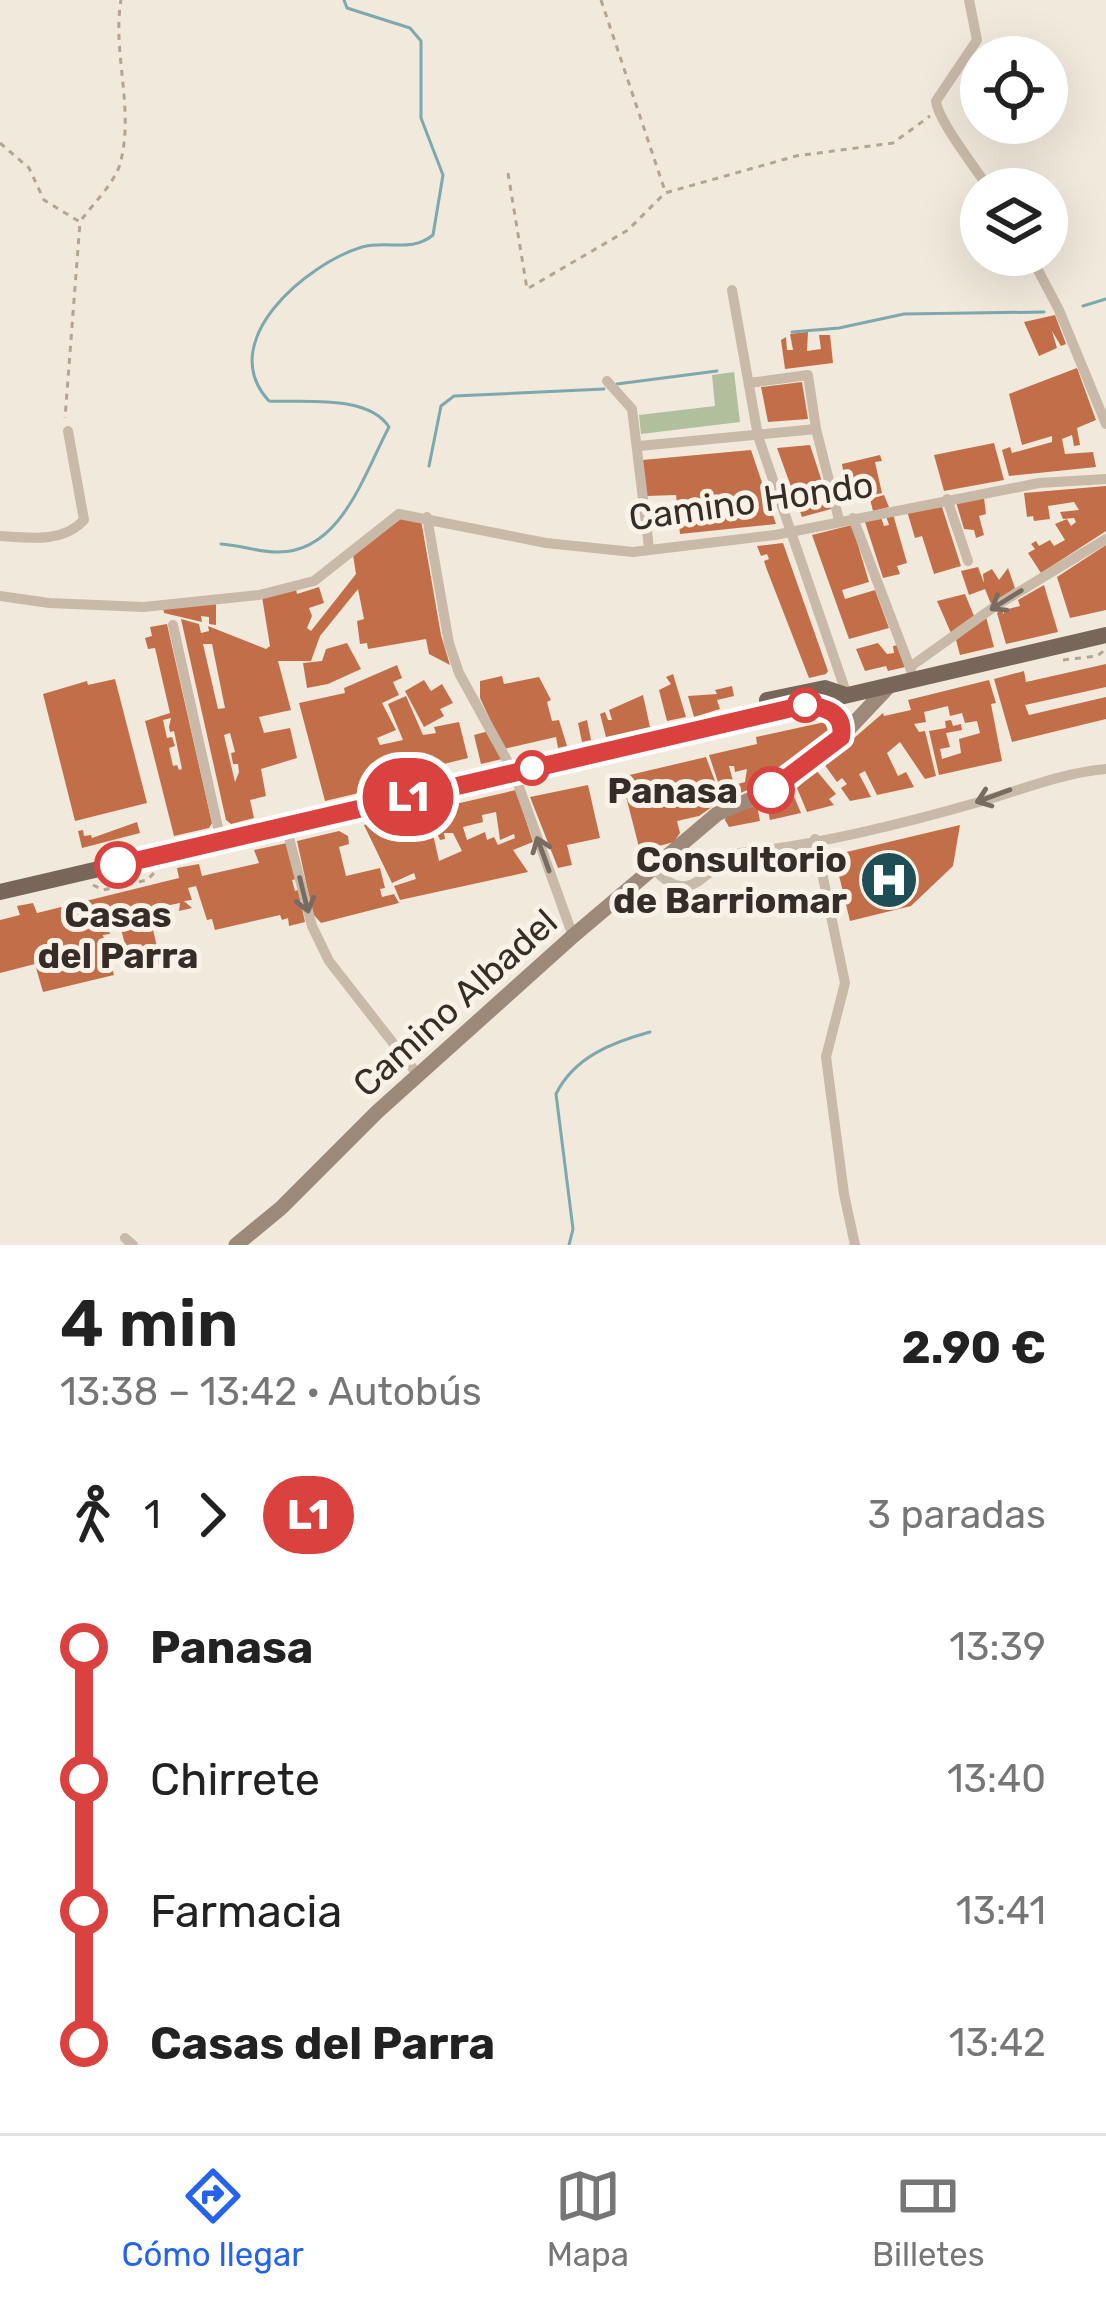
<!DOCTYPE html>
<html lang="es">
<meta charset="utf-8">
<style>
:root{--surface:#fff;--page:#f6f6f6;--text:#222;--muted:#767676;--line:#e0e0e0;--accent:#2563eb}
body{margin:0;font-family:Rubik,sans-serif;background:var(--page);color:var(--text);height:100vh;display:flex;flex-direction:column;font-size:45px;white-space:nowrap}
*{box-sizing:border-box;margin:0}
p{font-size:39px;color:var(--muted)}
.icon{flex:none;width:66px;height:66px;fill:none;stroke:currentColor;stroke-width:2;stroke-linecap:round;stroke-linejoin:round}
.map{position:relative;height:1245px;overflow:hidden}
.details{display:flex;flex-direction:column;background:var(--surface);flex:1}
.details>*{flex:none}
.badge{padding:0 24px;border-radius:39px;font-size:42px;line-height:78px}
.fabs{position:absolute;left:960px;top:36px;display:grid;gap:24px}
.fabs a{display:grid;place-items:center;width:108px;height:108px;border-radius:50%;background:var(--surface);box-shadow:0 12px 48px #0002;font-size:60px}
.map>.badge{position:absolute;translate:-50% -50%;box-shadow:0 0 0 6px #fff}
.legs{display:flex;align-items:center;gap:18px;height:132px;padding:0 60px;font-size:39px}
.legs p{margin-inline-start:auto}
.headline{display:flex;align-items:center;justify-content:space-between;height:204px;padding:0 60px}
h1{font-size:66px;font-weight:600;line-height:90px}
ul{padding:0 60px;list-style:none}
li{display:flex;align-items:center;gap:42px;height:132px;font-size:45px}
li i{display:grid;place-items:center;width:18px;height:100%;margin:0 15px;background:currentColor}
li i::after{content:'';width:30px;height:30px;margin:-15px;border:9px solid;border-radius:50%;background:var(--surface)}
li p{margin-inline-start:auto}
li:first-child i{background:linear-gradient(#0000 50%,currentColor 0)}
li:last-child i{background:linear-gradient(currentColor 50%,#0000 0)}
.menu{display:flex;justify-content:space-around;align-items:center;height:168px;border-top:3px solid var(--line);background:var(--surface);font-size:33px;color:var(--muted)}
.menu a{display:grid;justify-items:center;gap:6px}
.menu .selected{color:var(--accent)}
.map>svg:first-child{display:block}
.green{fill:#b1c09c}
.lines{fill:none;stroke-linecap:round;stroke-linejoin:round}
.stream{stroke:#7ca8ae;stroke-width:3}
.building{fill:#c26f49;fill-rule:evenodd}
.path{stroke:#b5a492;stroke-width:3;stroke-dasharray:6 6;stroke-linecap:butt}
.street{stroke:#c9b9a8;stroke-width:10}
.secondary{stroke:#9d897a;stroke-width:15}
.primary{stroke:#78665a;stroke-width:16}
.oneway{stroke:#786c62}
.line-1-casing{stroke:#fff;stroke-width:27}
.line-1{stroke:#da4240;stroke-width:18}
.stop-1-dot{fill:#fff;stroke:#da4240;stroke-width:6}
.labels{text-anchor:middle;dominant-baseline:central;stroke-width:10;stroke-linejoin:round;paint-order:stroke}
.street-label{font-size:36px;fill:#362d28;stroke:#f9f2e8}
.stop-label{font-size:36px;font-weight:bold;fill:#362d28;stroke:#f9f2e8;text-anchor:end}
.poi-label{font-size:36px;font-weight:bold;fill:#362d28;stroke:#f9f2e8;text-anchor:end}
</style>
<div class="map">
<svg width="1106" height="1245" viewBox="0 0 1106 1245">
<rect width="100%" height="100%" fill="#f1e9dc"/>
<path class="green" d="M734,372L740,422L641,434L639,415L715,406L712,375Z"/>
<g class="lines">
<g class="stream">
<path d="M1083,306L1106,299"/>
<path d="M792,332L839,328L904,314L1044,312"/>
<path d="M617,384L717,371"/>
<path d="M429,466L441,406L454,396L604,389"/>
<path d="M221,544C239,545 258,552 277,552C341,553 364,474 389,427C368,394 303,403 269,401C214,342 306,264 362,247C388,240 411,253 433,235L443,175L421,118V41L410,28L347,8L344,0"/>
<path d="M569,1245L573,1229L556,1094C574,1057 613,1042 650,1032"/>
</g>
</g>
<g class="building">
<path d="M1055,315L1066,344L1061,346L1052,331L1057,348L1039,356L1024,322Z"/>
<path d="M808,332L807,351L821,349L819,335H830L833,363L785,369L781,340L786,337L787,350H793L790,334Z"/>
<path d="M1077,368L1096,420L1077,428L1080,445L1074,446L1072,435L1062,439L1065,454L1093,452L1096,467L1009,476L1002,450L1010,447L1012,453L1052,442V436L1022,445L1009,394Z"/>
<path d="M802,382L808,419L768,422L761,387Z"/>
<path d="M994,443L1004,480L944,491L934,455Z"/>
<path d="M810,445L831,509L802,517L777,448Z"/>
<path d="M751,450L776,524L680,534L676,495L647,496L642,460Z"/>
<path d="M880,455L882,461L875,462L882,493L843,502L839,487L846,485L842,464Z"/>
<path d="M1106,486V531L1041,573L1028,553L1035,549L1031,544L1036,541L1039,546L1050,540L1054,546L1065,540L1055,524L1067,519L1071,526L1076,522L1074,518L1063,519L1060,512L1079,510L1074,502L1048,506L1050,519L1034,521L1033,516L1027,517L1024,493Z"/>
<path d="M884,495L889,507L873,511L870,499Z"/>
<path d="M984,498L986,514L979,516L984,535L976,538L974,530L964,529L956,502Z"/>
<path d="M941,504L961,566L934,574L922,536L915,538L907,511Z"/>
<path d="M893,514L907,563L897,566L900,574L883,578L865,522L881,517L884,526L889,525L886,516Z"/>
<path d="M402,518L421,520L441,635L450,665L429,654L426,639L368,649L367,643L360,644L357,621L364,619L358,589L320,636L311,661H278L291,710L259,717L264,733L290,728L297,758L261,769L266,796L250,800L254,818L231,824L226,820L181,619L199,624L201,633L209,631L208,626L266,649L270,646L262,597L296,589L297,594L319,587L324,603L309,608L312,616L307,628L311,631L356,574L353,555ZM203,644H212L225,708L218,709ZM230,733L235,752L231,753L233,764H238L239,772L235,782L224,735Z"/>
<path d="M852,525L869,582L842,590L845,599L875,590L889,628L849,639L812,535Z"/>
<path d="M783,543L828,671L826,674L809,678L767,570L764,561L769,559L767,554L761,556L757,546Z"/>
<path d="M1106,545V610L1070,618L1057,577Z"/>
<path d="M978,567L984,583L983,574L992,569L999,580L1008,568L1015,588L991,604L985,589L969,595L961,571Z"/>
<path d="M1044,585L1058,632L1006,644L997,613L1001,610L1004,614V610L1020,606L1018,600Z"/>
<path d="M965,594L974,616L951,633L937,601Z"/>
<path d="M216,603V625L209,624V617L201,616L202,622L164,613L163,607Z"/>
<path d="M986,617L994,647L960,655L956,640Z"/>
<path d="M167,624L212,823L209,828L174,836L145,721L170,713L155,648L148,649L145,638L152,636L150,627ZM171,718L169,727L170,732L174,731L182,769L179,770L177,765L173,766L169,748L175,746L172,737L167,738L163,720Z"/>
<path d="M347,643L361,669L328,684L307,688L303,663L322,661L326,649Z"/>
<path d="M878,643L887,654L894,653L893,646L898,645L905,667L888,671L886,666L865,671L856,649Z"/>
<path d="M1106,664V687L1025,705L1029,715L1106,697V719L1012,742L994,679L1024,671L1026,682Z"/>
<path d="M397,665L402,678L393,682L399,695L382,703L396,730L377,738L380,745L403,740L388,704L406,696L423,735L436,733L434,727L459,722L468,758L444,764L448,772L325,801L299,703L345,693L344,688Z"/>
<path d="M673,674L686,717L667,721L659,690L671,684L666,677Z"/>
<path d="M502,676L504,684L539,677L551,700L547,702L552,721L559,720L567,746L558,748L556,737L504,749L480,698V681Z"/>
<path d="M115,679L147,803L75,821L43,694L87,681L88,685Z"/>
<path d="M424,680L431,691L442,684L453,703L440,709L444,716L424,727L405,691Z"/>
<path d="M989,680L996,703L991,704L1002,761L939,775L929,731L946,728L945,721L951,720L953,726L961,724L962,730L946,733L950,747L940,749L942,759L961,753L959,739L980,733L977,721L965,723L962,713L950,716L948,706L924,712L926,722L914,724L919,732L925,731L936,776L925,779L900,742L887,753L898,776L906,772L914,787L877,795L865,771L859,774L871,797L850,801L841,788L847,784L842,778L837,782L824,764L883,713L884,716L911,710L908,700Z"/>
<path d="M732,686L734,696L717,700L720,709L694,717L688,696L717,694L715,690Z"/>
<path d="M643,695L650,727L606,737L600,714L605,712L608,720H612L609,710Z"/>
<path d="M587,720L591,740L582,742L578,723Z"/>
<path d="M825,722L829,734L786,769L771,780L724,800L709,755L757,744L756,737ZM729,766H734L735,772L747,769L745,782L734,785Z"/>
<path d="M489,731L502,759L481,764L474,735Z"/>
<path d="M706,757L722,800L699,816L677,821L680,833L674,842L640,851L621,777Z"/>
<path d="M816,770L836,794L829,799L834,805L807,812L797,788Z"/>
<path d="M588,785L600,838L567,845L572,865L558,868L530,797Z"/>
<path d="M516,790L533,842L513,850L528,872L400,900L394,886L416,879L414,873L392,883L364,825ZM496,812L500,840L514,834L515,838L498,845L494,837L487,840L485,832L467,840L463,827L483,822L482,815ZM437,833L440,840L445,839L444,833H453L462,851L439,861L433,834Z"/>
<path d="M793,794L801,813L770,820L766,802Z"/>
<path d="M757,805L760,821L729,827L725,820L727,815Z"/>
<path d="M137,822L140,833L82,848L78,831L83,830L84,836L91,835L92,838Z"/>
<path d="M960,825L953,866L911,906L850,921L834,855Z"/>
<path d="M339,831L348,836L349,844L339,847L346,876L380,868L385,888L380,889L382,897L394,894L399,903L321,923L313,914L297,841Z"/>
<path d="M287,843L296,879L292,880L295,891L298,890L305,922L289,926L288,918L282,920L280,915L215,930L212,919L207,920L196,886L188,888L192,900L184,901L192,908L179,911L180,903L165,906L167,917L151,921L161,964L147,968L141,944L126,948L118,918L106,920L110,934L103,935L114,975L43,992L35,964L0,973V920L20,915L17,906L33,903L37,913L179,878L177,868L199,864L202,876L259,863L254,850Z"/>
</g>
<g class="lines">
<g class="path">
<path d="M601,0L665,191"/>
<path d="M0,143L29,168L44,200L80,222L65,418"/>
<path d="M508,173L527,289L628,230L665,193L796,156L893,143L930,116"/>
<path d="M82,219C94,203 115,182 120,164C135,110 112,53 121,0"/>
<path d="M1063,660L1097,656L1105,650"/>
<path d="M93,885L103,890L147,880L155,872"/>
</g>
<g class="street">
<path d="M969,0L977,40L936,101C938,121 976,168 989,189"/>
<path d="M1030,255L1059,310L1106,424"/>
<path d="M732,290L758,436L847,695"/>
<path d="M607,381L632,409L649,548"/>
<path d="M749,383L808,375L816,429L839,520"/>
<path d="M639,446L816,429"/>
<path d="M947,499L968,561"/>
<path d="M427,517L449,643L459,673L514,773L573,936"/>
<path d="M853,518L911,670"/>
<path d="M0,536C29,538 63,543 84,520L68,431"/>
<path d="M0,596L49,603L144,607L259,595L314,581L399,514L546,543L633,552L775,535L1039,483L1106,479"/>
<path d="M173,625L221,841"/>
<path d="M910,667L994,607L1106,539"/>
<path d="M286,826L312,926L329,961L418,1075"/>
<path d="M815,839L845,983L826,1057L844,1194L855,1245"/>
<path d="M653,868C693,912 705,864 740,853C812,846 909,822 979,802C1021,790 1061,773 1106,769"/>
<path d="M125,1238L133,1245"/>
</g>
<g class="secondary">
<path d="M806,705L825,708L839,717L841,737"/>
<path d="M236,1245L281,1208L377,1112L573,936L717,814L780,786L798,773L841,737L890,685"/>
</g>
<g class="primary">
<path d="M770,713L767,700L825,688L846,695"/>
<path d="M0,892L1106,635"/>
</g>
</g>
<defs><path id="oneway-shaft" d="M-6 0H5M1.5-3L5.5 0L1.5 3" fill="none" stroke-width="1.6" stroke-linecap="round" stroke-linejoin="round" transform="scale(3)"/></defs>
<g class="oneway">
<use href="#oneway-shaft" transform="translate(1006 600) rotate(148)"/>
<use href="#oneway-shaft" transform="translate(993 796) rotate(160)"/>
<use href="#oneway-shaft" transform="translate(543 854) rotate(-110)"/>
<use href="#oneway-shaft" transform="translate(304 895) rotate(76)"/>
</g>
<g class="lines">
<defs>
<path id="line-1" d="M118,865L805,705C825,707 845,712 841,737L771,790"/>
</defs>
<use href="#line-1" class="line-1-casing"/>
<use href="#line-1" class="line-1"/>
</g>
<defs>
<symbol id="hospital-disc" viewBox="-11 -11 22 22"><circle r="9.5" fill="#1f4f56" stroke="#f9f2e8"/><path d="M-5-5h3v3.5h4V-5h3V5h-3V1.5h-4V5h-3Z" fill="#fff"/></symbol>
</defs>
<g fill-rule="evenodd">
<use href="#hospital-disc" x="856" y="847" width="66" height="66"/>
</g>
<g class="stop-1-dot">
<circle cx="805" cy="705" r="15"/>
<circle cx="532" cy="768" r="15"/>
<circle cx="771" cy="790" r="21"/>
<circle cx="118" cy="865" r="21"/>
</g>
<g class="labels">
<g class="street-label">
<text transform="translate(751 501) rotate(-8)">Camino Hondo</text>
<text transform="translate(455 1003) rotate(-42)">Camino Albadel</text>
</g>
<g class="stop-label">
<text x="738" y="790">Panasa</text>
<text x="118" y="914" text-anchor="middle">Casas<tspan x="118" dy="41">del Parra</tspan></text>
</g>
<g class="poi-label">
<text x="847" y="859">Consultorio<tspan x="847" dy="41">de Barriomar</tspan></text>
</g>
</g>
</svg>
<div class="fabs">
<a><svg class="icon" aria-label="locate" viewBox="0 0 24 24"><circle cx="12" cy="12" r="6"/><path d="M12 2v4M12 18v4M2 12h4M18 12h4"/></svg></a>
<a><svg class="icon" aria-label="layers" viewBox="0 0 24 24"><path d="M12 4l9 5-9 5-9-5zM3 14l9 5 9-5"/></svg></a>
</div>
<b class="badge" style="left:408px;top:797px;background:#da4240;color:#fff">L1</b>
</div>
<section class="details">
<div class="headline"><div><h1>4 min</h1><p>13:38 – 13:42 · Autobús</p></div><b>2.90 €</b></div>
<div class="legs"><svg class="icon" aria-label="walk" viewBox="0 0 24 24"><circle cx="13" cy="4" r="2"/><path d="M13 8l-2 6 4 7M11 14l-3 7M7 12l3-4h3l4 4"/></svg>1<svg class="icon" aria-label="forward" viewBox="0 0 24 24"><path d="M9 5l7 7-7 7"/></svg><b class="badge" style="background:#da4240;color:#fff">L1</b><p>3 paradas</p></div>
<ul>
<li><i style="color:#da4240"></i><b>Panasa</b><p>13:39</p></li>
<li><i style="color:#da4240"></i><span>Chirrete</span><p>13:40</p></li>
<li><i style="color:#da4240"></i><span>Farmacia</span><p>13:41</p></li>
<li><i style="color:#da4240"></i><b>Casas del Parra</b><p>13:42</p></li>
</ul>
</section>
<nav class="menu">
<a class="selected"><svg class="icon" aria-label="directions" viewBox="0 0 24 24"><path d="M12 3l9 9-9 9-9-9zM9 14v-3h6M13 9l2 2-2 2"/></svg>Cómo llegar</a>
<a><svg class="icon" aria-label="map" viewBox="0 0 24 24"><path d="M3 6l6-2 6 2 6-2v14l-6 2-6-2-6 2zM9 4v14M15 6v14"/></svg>Mapa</a>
<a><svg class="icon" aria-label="tickets" viewBox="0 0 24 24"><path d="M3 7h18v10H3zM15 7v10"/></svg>Billetes</a>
</nav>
